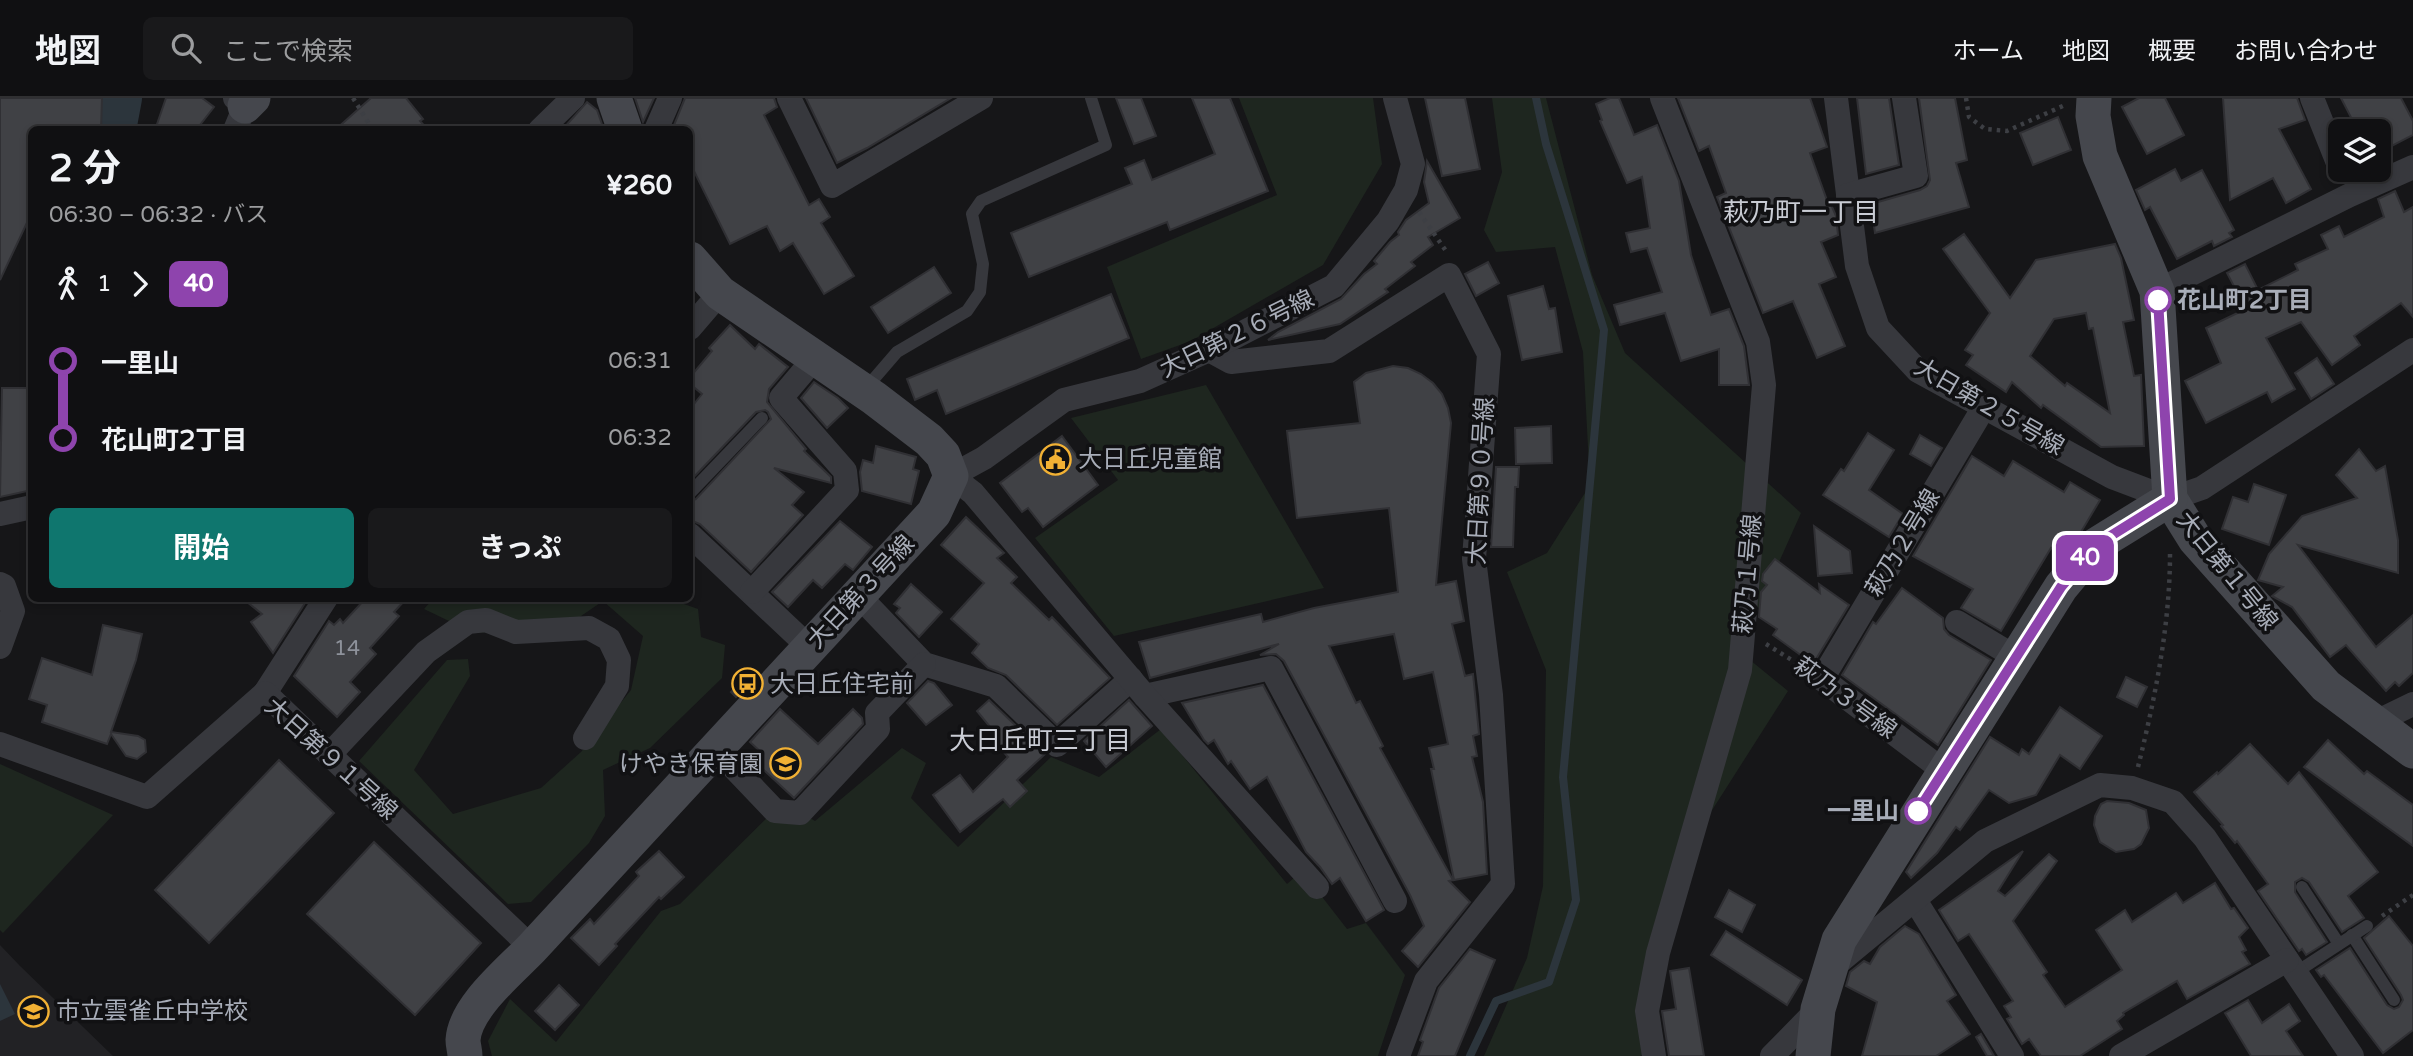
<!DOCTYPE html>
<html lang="ja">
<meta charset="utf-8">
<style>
:root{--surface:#101012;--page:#19191b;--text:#f1f3f6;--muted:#9c9d9f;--line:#303032;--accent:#0f766e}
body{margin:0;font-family:"Varela Round","Noto Sans JP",sans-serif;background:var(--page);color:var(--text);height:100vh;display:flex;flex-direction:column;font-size:26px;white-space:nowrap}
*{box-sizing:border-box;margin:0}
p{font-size:23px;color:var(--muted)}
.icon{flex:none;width:38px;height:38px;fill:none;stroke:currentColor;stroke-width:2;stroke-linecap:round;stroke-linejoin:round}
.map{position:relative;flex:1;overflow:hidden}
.details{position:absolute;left:28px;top:28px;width:665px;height:476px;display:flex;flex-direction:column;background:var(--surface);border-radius:10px;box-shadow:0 4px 10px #0003,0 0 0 2px var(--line)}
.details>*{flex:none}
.badge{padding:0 14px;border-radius:10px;font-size:24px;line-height:46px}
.tools{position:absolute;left:2328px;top:21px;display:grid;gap:14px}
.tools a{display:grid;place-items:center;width:63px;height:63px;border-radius:10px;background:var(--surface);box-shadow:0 4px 10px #0003,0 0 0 2px var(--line);font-size:35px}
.map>.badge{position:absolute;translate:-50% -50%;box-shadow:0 0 0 4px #fff}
.legs{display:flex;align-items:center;gap:10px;height:77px;padding:0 21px;font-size:23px}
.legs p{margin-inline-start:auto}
.head{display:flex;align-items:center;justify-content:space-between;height:119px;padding:0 21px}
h1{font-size:38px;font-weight:700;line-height:52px}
.primary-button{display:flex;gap:14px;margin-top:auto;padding:14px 21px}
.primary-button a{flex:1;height:80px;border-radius:10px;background:var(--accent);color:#fff;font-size:28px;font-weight:700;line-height:80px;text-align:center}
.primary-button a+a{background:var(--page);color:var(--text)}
ul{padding:0 21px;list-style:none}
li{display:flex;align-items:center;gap:24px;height:77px;font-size:26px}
li i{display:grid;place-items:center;width:10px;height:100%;margin:0 9px;background:currentColor}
li i::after{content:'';width:18px;height:18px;margin:-9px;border:5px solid;border-radius:50%;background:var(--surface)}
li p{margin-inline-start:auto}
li:first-child i{background:linear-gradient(#0000 50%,currentColor 0)}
li:last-child i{background:linear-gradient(currentColor 50%,#0000 0)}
header{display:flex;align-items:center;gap:42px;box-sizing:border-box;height:98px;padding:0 35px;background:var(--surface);border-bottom:2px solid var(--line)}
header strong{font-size:33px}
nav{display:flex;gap:38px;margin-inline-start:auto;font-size:24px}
.search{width:490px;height:63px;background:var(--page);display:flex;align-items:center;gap:18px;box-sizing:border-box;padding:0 24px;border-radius:10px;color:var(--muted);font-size:26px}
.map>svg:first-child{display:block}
.built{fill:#222225}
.green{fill:#1e261f}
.water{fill:#2c353c}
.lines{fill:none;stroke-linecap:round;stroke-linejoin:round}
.stream{stroke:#2c353c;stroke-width:8}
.river{stroke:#2c353c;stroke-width:46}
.building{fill:#404145;stroke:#303034;stroke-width:2;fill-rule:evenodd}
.path{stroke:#3d3f44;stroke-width:4.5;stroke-dasharray:3.5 5;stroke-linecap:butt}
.lane{stroke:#37383d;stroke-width:12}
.street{stroke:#37383d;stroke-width:24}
.secondary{stroke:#45474d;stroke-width:35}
.line-1-casing{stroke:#fff;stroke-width:16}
.line-1{stroke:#8e44ad;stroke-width:10}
.stop-1-dot{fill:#fff;stroke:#8e44ad;stroke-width:3.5}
.labels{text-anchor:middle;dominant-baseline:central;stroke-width:7;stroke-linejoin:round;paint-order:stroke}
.number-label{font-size:21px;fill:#8e929b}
.stop-label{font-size:24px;font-weight:bold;fill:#a8adb8;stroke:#111113;text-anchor:start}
.street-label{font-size:24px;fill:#a8adb8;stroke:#111113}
.poi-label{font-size:24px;fill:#a8adb8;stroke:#111113;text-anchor:start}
.neighbourhood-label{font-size:26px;fill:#c9ccd4;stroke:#111113}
</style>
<header>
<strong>地図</strong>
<div class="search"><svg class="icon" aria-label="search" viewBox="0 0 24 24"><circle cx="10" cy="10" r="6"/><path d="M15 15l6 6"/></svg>ここで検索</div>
<nav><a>ホーム</a><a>地図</a><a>概要</a><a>お問い合わせ</a></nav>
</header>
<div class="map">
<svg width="2413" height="958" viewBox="0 0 2413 958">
<rect width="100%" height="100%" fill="#161618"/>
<path class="built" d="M0,847L20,868L113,958H0Z"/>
<g class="green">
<path d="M1239,0H1373L1382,66L1323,167L1191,243L1141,261L1107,169L1277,97Z"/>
<path d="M1492,0H1546L1592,177L1625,255L1801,415L1739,553L1788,593L1709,717L1655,901L1654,953L1640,958H1484L1527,860L1543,788L1546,572L1507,474L1547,455L1590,387L1583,254L1555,149L1496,154L1484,132L1502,74Z"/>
<path d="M1206,287L1324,490L1114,538L1035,440L1118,382L1071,320Z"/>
<path d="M433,501H670L698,511L701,539L725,547L722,580L650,650L603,672L605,718L589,745L531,804L508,806L359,663L447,562L468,561L470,578L414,672L453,716L541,690L581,654L631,592L643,538L603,503L562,531L474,535L424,511Z"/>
<path d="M1161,631L1287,786L1302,773L1347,831L1366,825L1405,877L1378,958H492L488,943L510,901L556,944L661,813L680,806L783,704L815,723L902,650L926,665L911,700L958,749L1051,659L1099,679Z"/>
<path d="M0,666L113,717L3,835L0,832Z"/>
</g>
<path class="water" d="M0,886L15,916L0,923Z"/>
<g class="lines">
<path class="stream" d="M1470,958L1496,903L1549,884L1576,802L1563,679L1604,232L1546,46L1536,0"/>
<path class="river" d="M113,32L119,0"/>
</g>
<g class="building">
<path d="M0,0H102L101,32H32V114L0,182Z"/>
<path d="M166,0H202L214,9L196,32H155Z"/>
<path d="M371,0H406L423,21L420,23L428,32H335Z"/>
<path d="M635,0H654L643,24Z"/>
<path d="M685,0H774L777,9L764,17L809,107L819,101L830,119L821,125L854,178L824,196L793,145L780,153L767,128L730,146L690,65V32H672Z"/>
<path d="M806,0H951L867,50L837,65Z"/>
<path d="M1116,0H1141L1156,38L1134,46Z"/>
<path d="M1192,0H1230L1268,93L1170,132L1167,124L1029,179L1011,135L1132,86L1125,70L1144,62L1152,82L1215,56Z"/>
<path d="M1425,0H1465L1480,71L1442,78Z"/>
<path d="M1610,0H1619L1634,37L1657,27L1679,83L1691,157L1699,182L1711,217L1729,211L1744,248L1749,287H1719V251L1681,263L1665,215L1620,227L1614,207L1662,194L1647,150L1631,154L1626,135L1650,130L1642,79L1627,85L1600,23L1602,22L1596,6Z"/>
<path d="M1678,0H1810L1827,49L1810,55L1828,105L1830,104L1836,118L1838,137L1821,144L1836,179L1819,186L1845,248L1817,260L1793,203L1763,215L1717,99L1726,95L1709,48L1699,53Z"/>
<path d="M1857,0H1889L1899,67L1866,76Z"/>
<path d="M1919,0H1955L1967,62L1956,65L1969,109L1875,135L1871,106L1920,92L1927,88L1930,82Z"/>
<path d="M2139,0H2165L2184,37L2147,56L2122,9Z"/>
<path d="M2223,0H2297L2305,22L2279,31L2311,91L2286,105L2273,80L2230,102Z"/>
<path d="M2341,0H2401L2413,23V37L2378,55L2383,66L2378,68V33H2358Z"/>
<path d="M587,4L597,12L604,32H562Z"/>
<path d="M2058,19L2071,52L2033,67L2020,35Z"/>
<path d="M1427,63L1460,120L1428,139L1433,147L1411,164L1415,168L1385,191L1388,194L1340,226L1268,242L1278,234L1341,201L1364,176L1377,166L1374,163L1390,144L1399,137L1398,134L1406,122L1429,105L1424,84Z"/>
<path d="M2175,71L2181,83L2202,72L2234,132L2229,135L2232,139L2214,148L2212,143L2177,161L2150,109L2145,112L2136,92Z"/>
<path d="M2395,93L2404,114L2413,109V219L2401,205L2354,238L2360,247L2332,267L2301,224L2266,240L2295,291L2272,304L2267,294L2206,325L2185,283L2221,265L2206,230L2246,211L2227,175L2245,166L2258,192L2298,172L2295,166L2328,151L2321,137L2339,128L2344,139L2384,119L2378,101Z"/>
<path d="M1964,136L2010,200L2036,162L2115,146L2121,160L2134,222L2123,224L2134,278L2141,277L2144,348L2101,349L2043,307L2041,310L2012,284L2006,294L1966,267L1973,257L1965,252L1990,215L1943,151ZM2086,215L2089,231L2093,230L2110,315L2067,285L2065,288L2030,258L2054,221Z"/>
<path d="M1488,164L1499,185L1476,198L1465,176Z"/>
<path d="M934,169L951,195L888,235L871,209Z"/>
<path d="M1543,188L1549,211L1555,210L1562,254L1522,262L1508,198Z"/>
<path d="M1111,196L1129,240L946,316L937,292L915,302L907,281Z"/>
<path d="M730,227L755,251L759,246L788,269L769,291L767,304L806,351L804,353L831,379V385L774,370L804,394L792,407L803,417L751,474L700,426L690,422V404L696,401L771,321L768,314L765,312L756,314L690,383V311L702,296L690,286V279L712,253L709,250Z"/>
<path d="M2317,260L2334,286L2311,301L2295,275Z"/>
<path d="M1393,268L1408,270L1421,276L1433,285L1442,296L1448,310L1451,325L1436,487L1456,483L1464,523L1452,526L1465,578L1473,576L1479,636L1473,638L1477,658L1472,659L1483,704L1487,776L1454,782L1431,671H1434L1429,650L1448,646L1433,574L1404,581L1394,536L1329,548L1356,605L1360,603L1383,648L1380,650L1453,782L1449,783L1470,804L1418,869L1402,853L1424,828L1410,797L1284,563L1276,556L1260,557L1279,546L1150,580L1139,544L1261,516L1263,524L1314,510L1398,494L1389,410L1297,420L1287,333L1360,325L1354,284L1366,275Z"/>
<path d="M814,284L838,300L848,310L827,330L801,300Z"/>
<path d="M2,290H32V392L0,399Z"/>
<path d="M1551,328L1552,365L1516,366L1515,330Z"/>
<path d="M1868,335L1894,352L1869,392L1903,416L1889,439L1823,397L1841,371L1844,373Z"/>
<path d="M1920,337L1942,350L1931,368L1910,356Z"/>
<path d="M1062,338L1098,387L1043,429L1028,410L1022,414L1000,385Z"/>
<path d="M876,348L916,359L913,371L919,373L911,406L862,393L860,374L863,362L873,365Z"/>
<path d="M2359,351L2376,373L2385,368L2398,442V475L2298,447L2376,549L2413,517V575L2399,588L2395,584L2386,593L2346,547L2330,559L2292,509L2272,498L2283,489L2258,482L2269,456L2302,418L2357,400L2336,377Z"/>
<path d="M1972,358L2004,378L2013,363L2064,394L2070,384L2100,402L2081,434L2062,457L2051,450L2001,533L1961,510L1973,491L1913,458Z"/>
<path d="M1496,369H1519L1518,389H1515L1513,449H1491Z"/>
<path d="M2254,386L2286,397L2269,447L2222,431L2233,399L2248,404Z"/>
<path d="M966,419L1004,455L997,460L1017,479L1011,485L1049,522L1052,519L1110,580L1057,627L1006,577L988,570L972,555L979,546L951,521L984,485L941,447Z"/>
<path d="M840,423L872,449L853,472L845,466L822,490L813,482L788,509L772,494Z"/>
<path d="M1814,428L1850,453L1852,475L1818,478Z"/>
<path d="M1775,461L1820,495L1819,486L1849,507L1813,566L1773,537L1777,531L1759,519L1761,494L1767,487L1762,483L1763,476Z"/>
<path d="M911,486L942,514L919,539L896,515L900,510L894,506Z"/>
<path d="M1902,490L1943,520L1944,531L1949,537L1991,562L1938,647L1842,577L1873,524L1876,526Z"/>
<path d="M242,500H306L307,502L273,555L251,524L262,516Z"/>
<path d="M366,500H407L394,514L399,518L370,550L376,556L350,584L360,594L337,619L294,578L329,523L334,527L340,521L343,525Z"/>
<path d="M103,527L142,536L136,562L111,634L138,638L145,642L146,654L137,661L126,658L111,636L107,646L42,624L47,607L29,601L42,560L92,577Z"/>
<path d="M746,579L751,584L736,599L731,594Z"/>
<path d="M2126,579L2147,589L2137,609L2117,599Z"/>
<path d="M928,583L934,585L952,607L926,627L907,605Z"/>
<path d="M1263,587L1384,812L1366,823L1340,780L1332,786L1320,769L1306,754L1267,679L1250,691L1231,663L1228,666L1214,642L1208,646L1204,642L1182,605Z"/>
<path d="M989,602L1045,656L1017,682L1027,693L1010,709L1003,701L960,734L933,697L960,677L973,694L1008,659L986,634L991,630L977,613Z"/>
<path d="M1129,602L1152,628L1106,669L1084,643Z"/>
<path d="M2060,609L2102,638L2080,671L2060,657L2036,697L2009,705L1989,692L1960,732L1956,729L1937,755L1911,780L1906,774L1990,639L2019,657L2022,651L2029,656Z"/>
<path d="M780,611L818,646L853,611L862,620L863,626L794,700L755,664L763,656L750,644Z"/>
<path d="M2328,642L2364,676L2367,673L2413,707V748L2304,669Z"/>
<path d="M2250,646L2288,686L2299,674L2378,774L2348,798L2364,820L2342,834L2309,784L2302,780L2295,784V794L2327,844L2306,857L2302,851L2299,853L2258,793L2268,786L2237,743L2235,745L2221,728L2223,727L2194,694L2217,674L2218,676Z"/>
<path d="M279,662L334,715L209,845L155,792Z"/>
<path d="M2107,703L2129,705L2146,712L2149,730L2141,746L2134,751L2116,754L2100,744L2094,727L2095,718L2101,706Z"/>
<path d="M374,744L481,845L415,917L307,816Z"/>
<path d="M659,753L684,779L661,801L659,799L615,846L617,848L599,867L571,840L590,821L594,826L639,778L636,774Z"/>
<path d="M2023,753L1998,793L2005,798L2049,756L2057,763L2013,823L2047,874L2043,877L2065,909L2122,872L2096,832L2125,812L2132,824L2176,795L2183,805L2215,785L2231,811L2234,810L2248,830L2239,839L2246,852L2242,854L2250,866L2187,901L2177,883L2123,915L2124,917L2117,923L2122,931L2080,958H2041L2029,941L2022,946L2007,921L2011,919L2004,908L2013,903L1969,836L1958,843L1939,812Z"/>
<path d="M1729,792L1755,807L1742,834L1715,819Z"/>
<path d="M2389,818L2413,848V932L2383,955L2324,877L2321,879L2316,872L2350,850L2387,907L2394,911L2399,909L2403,902L2401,897L2364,840Z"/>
<path d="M1905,828L1919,836L1956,897L1947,903L1970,936L1936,958H1862L1877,904L1846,888L1850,874L1864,863L1870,866L1880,849Z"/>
<path d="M1726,833L1802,882L1787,907L1711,857Z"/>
<path d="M1470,851L1495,862L1455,958H1418L1423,944L1420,942L1439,890Z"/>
<path d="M1689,870L1704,958H1669L1662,913L1676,911L1670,873Z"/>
<path d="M559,887L579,907L555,932L535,913Z"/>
<path d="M2248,902L2262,925L2289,906L2300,923L2286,933L2303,958H2251L2225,915Z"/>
<path d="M1981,936L1994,958H1987L1976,939Z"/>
</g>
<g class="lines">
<g class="path">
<path d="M353,0L373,32"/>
<path d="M1966,0L1969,19L1985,31L2007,33L2065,7"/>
<path d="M499,32L504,29L506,32"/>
<path d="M1419,114L1446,153"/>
<path d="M1766,546L1803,569"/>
<path d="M2138,669C2155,600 2170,527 2170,456"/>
<path d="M2382,818L2413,797"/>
</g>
<g class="lane">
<path d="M866,290L897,254L967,213L980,194L983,166L972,116L981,103L1106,47L1091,0"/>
<path d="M690,395L762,320"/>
<path d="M2302,789L2339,846"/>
<path d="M2352,837L2394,902"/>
<path d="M2295,875L2367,828"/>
</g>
<g class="street">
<path d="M789,0L832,88L981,0"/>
<path d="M1836,0L1857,168L1878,230L1918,273L2112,379L2170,401L2202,390L2413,252"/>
<path d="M2312,0L2340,70"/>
<path d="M235,32L245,8L235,0"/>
<path d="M540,32L573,0"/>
<path d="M656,32L670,0"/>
<path d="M1848,97L1916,78L1904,0"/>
<path d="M2157,193L2350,97L2413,69"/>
<path d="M690,230L720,195"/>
<path d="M1209,252L1231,264L1329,253L1449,177L1489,256L1474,461L1491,597L1503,786L1426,883L1398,958"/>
<path d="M0,416L32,409"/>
<path d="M690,437L809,549"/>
<path d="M0,486L4,488L13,513L0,549"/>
<path d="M752,494L847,392L845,373L781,300L814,261"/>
<path d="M858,497L924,566L996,588L1057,647L1131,581"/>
<path d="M1957,524L2017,560"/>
<path d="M265,595L326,500"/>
<path d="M1145,598L1271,570L1395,803"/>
<path d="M2376,624L2413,606"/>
<path d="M0,646L147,699L265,595L532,850"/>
<path d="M716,651L775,713L800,715L878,631L877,615L924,566"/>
<path d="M329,657L426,554L468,524L486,522L516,534L589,530L609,541L619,562L617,588L585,640"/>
<path d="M1944,673L1822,581L1984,309"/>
<path d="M1317,789L1145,598L973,395L951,378L984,360L1064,302L1140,283L1209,252L1334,188L1388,123L1406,92L1413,66L1395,0"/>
<path d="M1915,802L2012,958"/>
<path d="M1828,873L1985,743L2100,687L2132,690L2173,704L2205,740L2352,958"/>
<path d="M1654,958L1647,913L1658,855L1740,572L1764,287L1758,244L1662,0"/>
<path d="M1772,958L1818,911"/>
<path d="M2121,958L2287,862"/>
</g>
<g class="secondary">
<path d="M614,0L625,32"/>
<path d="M2094,0L2093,18L2100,58L2157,193L2170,401L2195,441L2326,588L2413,653"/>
<path d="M245,8L253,0"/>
<path d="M465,958C465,953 463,947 463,942C465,909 510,873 532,850L934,415L951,378L943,357L929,342L874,300L720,195L690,161"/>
<path d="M1813,958L1818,911L1839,842L2061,489L2096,447L2170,401"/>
</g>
</g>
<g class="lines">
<defs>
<path id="line-1" d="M1918,713L2061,489L2096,447L2170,401L2158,202"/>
</defs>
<use href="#line-1" class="line-1-casing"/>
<use href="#line-1" class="line-1"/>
</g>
<defs>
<symbol id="civic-ring" viewBox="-11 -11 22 22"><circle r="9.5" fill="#111113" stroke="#f2b134" stroke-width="1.5"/><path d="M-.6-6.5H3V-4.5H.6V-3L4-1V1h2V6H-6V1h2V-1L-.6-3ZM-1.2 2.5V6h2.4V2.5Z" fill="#f2b134"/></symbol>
<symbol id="bus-ring" viewBox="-11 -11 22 22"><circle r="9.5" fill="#111113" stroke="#f2b134" stroke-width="1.5"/><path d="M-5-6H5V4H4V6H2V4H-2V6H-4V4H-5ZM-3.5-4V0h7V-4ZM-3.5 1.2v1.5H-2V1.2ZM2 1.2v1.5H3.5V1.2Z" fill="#f2b134"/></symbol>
<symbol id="school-ring" viewBox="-11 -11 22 22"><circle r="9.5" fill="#111113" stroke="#f2b134" stroke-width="1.5"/><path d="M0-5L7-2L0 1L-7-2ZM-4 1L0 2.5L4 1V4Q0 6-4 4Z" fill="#f2b134"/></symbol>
</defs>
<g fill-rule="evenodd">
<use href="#civic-ring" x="1038" y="344" width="35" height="35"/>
<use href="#bus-ring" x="730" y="568" width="35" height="35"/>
<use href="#school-ring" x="768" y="648" width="35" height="35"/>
<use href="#school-ring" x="16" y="896" width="35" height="35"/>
</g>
<g class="stop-1-dot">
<circle cx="2158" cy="202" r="12"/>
<circle cx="1918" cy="713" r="12"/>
</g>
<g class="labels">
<g class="number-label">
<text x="347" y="550">14</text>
</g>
<g class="stop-label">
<text x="2177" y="202">花山町2丁目</text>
<text x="1899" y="713" text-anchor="end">一里山</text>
</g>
<g class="street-label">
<text transform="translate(1237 236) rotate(-26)">大日第２６号線</text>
<text transform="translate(1989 309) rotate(30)">大日第２５号線</text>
<text transform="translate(1481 383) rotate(-87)">大日第９０号線</text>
<text transform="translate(1903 445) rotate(-59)">萩乃２号線</text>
<text transform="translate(2227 473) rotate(51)">大日第１号線</text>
<text transform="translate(1748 476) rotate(-85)">萩乃１号線</text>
<text transform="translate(861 494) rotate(-47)">大日第３号線</text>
<text transform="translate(1845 600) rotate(36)">萩乃３号線</text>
<text transform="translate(331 661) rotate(42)">大日第９１号線</text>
</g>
<g class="poi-label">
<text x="1078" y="361">大日丘児童館</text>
<text x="770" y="586">大日丘住宅前</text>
<text x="763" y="666" text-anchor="end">けやき保育園</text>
<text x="56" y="913">市立雲雀丘中学校</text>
</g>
<g class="neighbourhood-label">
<text x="1801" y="114">萩乃町一丁目</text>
<text x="1040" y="642">大日丘町三丁目</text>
</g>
</g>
</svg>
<div class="tools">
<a><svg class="icon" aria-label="layers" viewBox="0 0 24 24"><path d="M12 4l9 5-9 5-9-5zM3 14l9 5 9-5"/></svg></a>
</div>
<b class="badge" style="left:2085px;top:460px;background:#8e44ad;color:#fff">40</b>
<section class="details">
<div class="head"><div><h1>2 分</h1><p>06:30 – 06:32 · バス</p></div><b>¥260</b></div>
<div class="legs"><svg class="icon" aria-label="walk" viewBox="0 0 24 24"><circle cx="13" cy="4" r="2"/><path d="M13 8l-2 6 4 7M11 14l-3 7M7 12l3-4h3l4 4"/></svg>1<svg class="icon" aria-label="forward" viewBox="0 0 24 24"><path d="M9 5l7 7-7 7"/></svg><b class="badge" style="background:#8e44ad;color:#fff">40</b></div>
<ul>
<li><i style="color:#8e44ad"></i><b>一里山</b><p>06:31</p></li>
<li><i style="color:#8e44ad"></i><b>花山町2丁目</b><p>06:32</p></li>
</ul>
<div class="primary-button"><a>開始</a><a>きっぷ</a></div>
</section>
</div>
